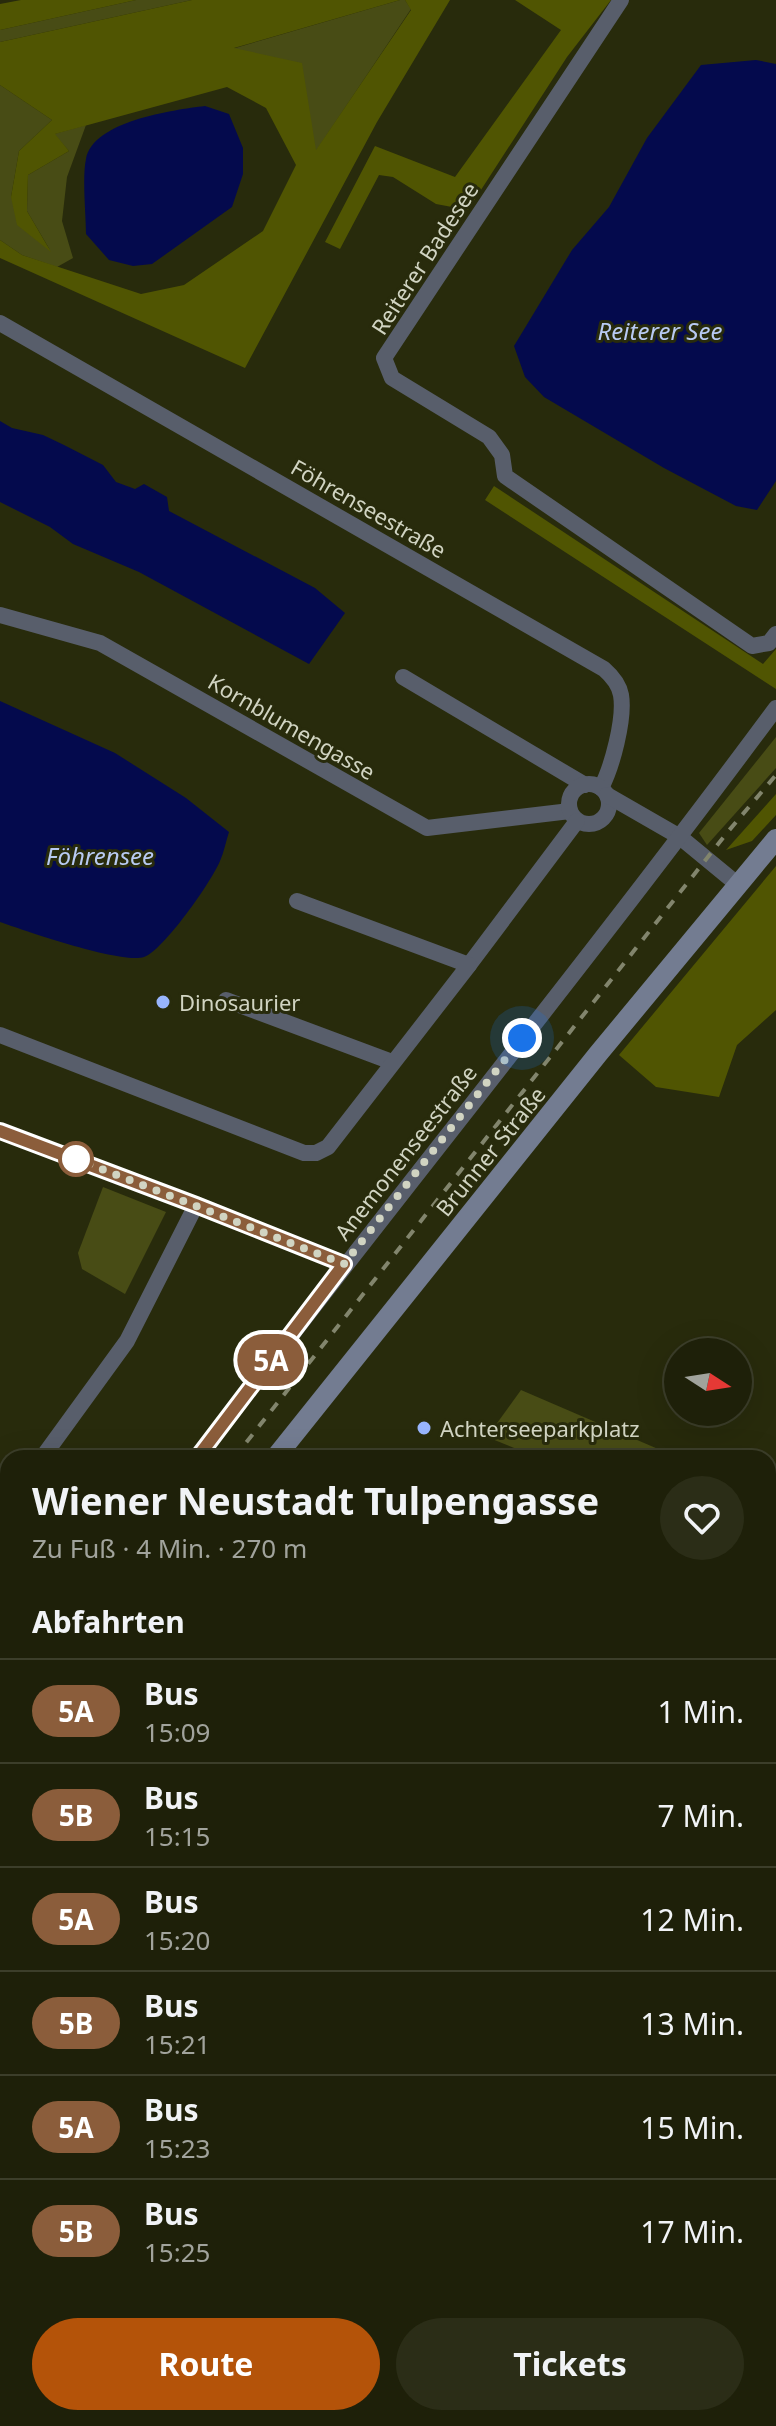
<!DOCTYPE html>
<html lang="de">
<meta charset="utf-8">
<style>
:root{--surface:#1e2009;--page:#2b2d17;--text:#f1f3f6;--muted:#a1a39c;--line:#3c3e2a;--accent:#b45309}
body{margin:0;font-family:"Noto Sans",sans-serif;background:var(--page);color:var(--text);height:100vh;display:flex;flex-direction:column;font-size:30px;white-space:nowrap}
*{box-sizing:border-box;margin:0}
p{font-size:26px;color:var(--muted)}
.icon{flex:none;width:44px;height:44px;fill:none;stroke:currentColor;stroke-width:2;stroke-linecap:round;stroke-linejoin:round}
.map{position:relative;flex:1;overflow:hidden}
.drawer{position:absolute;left:0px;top:1450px;width:776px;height:976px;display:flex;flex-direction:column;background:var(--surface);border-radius:24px 24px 0 0;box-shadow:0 8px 32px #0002,0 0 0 2px var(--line)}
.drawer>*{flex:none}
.badge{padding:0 16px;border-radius:26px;font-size:28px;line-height:52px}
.needle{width:52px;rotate:102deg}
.fabs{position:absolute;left:664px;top:1338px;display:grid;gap:16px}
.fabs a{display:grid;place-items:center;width:88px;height:88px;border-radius:50%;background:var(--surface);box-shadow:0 8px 32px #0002,0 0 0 2px var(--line);font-size:40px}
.you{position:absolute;width:40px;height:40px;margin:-20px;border:6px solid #fff;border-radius:50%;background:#1a73e8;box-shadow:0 0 0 12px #1a73e833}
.map>.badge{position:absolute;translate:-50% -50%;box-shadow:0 0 0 4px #fff}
h2{padding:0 32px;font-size:30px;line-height:72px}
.round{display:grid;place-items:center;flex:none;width:84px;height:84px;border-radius:42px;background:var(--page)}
.head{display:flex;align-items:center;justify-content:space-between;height:136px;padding:0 32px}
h1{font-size:38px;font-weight:700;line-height:60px}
.primary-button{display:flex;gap:16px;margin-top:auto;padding:16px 32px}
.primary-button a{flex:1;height:92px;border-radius:48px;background:var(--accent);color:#fff;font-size:32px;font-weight:700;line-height:92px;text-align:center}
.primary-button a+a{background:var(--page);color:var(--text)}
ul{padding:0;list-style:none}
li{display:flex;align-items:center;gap:24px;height:104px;padding:0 32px;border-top:2px solid var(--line)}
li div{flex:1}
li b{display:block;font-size:30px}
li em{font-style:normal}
li .badge{min-width:88px;font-weight:700;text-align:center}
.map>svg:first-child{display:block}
.green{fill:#484c15}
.forest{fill:#505502}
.water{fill:#040a4d}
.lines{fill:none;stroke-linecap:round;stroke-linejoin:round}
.street{stroke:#585e6b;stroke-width:16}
.secondary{stroke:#737c91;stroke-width:20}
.rail{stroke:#82856d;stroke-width:4;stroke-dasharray:10 10;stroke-linecap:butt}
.line-casing{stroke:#fff;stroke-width:18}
.line{stroke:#8b5d3b;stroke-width:12}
.walk{stroke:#d1d4c2;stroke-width:8;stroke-dasharray:0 14.4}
.poi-dot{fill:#98b5fd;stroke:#282b0c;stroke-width:3}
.stop-dot{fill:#fff;stroke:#8b5d3b;stroke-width:4}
.labels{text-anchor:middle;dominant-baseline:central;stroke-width:6;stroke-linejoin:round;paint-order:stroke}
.street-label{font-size:22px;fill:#d1d4c2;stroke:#282b0c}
.poi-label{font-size:22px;fill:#d1d4c2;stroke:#282b0c;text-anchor:start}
.water-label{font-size:24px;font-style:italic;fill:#b8caf2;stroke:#282b0c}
</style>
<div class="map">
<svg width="776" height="2426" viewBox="0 0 776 2426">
<rect width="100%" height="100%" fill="#282b0c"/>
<g class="green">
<path d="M136,0H192L0,42V30Z"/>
<path d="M400,0H405L411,9L316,151L232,49Z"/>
<path d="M0,85L52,120L19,151L11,197L50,250L27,211L28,175L69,151L54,134L86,125L67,177L62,221L73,258L57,267L22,255L0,240Z"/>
<path d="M776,737V768L707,845L699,833Z"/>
<path d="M103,1187L166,1212L125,1294L82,1269L78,1253Z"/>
<path d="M521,1390L679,1458H539L487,1437Z"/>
<path d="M768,1590L776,1593V1704L768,1701Z"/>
<path d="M768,1909L776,1911V1996L768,1991Z"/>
<path d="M768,2301L776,2305V2426H446L464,2418H768Z"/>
</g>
<g class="forest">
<path d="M21,0H136L0,30V4Z"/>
<path d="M192,0H400L234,48L302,63L316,150L411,10L405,0H450L377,122L245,368L0,258V240L22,255L141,294L184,285L263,231L296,165L266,108L227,87L55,134L69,151L28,175L27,211L51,252L17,225L11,197L19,151L52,120L0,85V42Z"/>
<path d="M515,0H611L567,57L468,210L436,204L393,177L379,175L340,249L325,242L375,146L455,177L561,30Z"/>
<path d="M494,486L763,664L776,649V689L485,500Z"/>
<path d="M776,794V815L752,841L726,850Z"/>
<path d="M776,866V1010L737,1045L719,1097L656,1087L619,1055Z"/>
<path d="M768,1701L776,1704V1911L768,1909Z"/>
<path d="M0,2048L8,2051V2263L0,2259Z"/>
<path d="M350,2418H464L446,2426H368Z"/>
</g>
<g class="water">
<path d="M756,60L776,64V481L757,510L736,506L664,468L544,397L525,377L514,346L572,250L609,207L647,138L701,65Z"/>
<path d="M205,106L229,114L243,148V174L232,207L152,264L133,266L109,260L86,234C86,214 82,178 86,159C93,121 173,110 205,106Z"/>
<path d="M0,421L12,428L43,435L64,445L103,465L116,482L135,489L144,484L167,497L169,511L315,588L345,613L309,664L139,572L73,544L50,527L0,502Z"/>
<path d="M0,701L115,753L186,798L229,832C226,841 224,852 220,861C212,881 163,951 144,957C120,964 26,931 0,922Z"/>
</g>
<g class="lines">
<g class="street">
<path d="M621,0L384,358L392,378L489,437L502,455L505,476L752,646L769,643L776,634"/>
<path d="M0,323L604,669C612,676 619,684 621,695C625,719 612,767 601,788"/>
<path d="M0,615L100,643L427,828L570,811"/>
<path d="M403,677L585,785"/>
<circle cx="589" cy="804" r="20"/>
<path d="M607,795L680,837L737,884"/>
<path d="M469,965L577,821"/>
<path d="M226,1000L392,1062"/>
<path d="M0,1035L304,1153H316L328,1147L469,965L297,901"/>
<path d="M0,1131L196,1205L344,1264"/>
<path d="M42,1458L127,1341L196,1205"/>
<path d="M197,1458C388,1207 588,962 776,708"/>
<path d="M0,1510L8,1502"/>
<path d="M0,1717L8,1707"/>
</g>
<g class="secondary">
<path d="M275,1458L598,1054L776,839"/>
<path d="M0,1811L8,1800"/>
</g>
<g class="rail">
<path d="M234,1458L726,834L776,775"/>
<path d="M0,1761L8,1749"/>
</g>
</g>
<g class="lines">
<defs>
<path id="line" d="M0,1131L196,1205L344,1264L197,1458"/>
</defs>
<use href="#line" class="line-casing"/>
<use href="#line" class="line"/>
<path class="walk" d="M76,1159L344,1264L522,1038"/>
</g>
<g class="poi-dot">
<circle cx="163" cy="1002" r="8"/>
<circle cx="424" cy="1428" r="8"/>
</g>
<circle class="stop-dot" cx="76" cy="1159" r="16"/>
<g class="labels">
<g class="street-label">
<text transform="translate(424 258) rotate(-57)">Reiterer Badesee</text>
<text transform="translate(369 508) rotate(30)">Föhrenseestraße</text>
<text transform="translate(292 726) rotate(30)">Kornblumengasse</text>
<text transform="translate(490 1151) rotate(-51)">Brunner Straße</text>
<text transform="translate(405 1152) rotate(-52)">Anemonenseestraße</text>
</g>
<g class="poi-label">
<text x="179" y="1002">Dinosaurier</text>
<text x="440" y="1428">Achterseeparkplatz</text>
</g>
<g class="water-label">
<text x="660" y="330">Reiterer See</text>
<text x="100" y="855">Föhrensee</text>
</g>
</g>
</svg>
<div class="fabs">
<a><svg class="needle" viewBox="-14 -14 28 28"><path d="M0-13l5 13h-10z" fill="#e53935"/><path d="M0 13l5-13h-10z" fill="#a1a39c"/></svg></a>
</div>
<div class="you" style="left:522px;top:1038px"></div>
<b class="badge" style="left:271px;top:1360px;background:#8b5d3b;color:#fff">5A</b>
<section class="drawer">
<div class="head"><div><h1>Wiener Neustadt Tulpengasse</h1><p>Zu Fuß · 4 Min. · 270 m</p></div><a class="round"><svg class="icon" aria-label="heart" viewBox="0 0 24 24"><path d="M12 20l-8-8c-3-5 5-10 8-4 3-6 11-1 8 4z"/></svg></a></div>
<h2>Abfahrten</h2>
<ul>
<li><span class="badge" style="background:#8b5d3b;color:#fff">5A</span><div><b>Bus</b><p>15:09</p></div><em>1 Min.</em></li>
<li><span class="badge" style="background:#8b5d3b;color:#fff">5B</span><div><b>Bus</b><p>15:15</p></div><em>7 Min.</em></li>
<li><span class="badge" style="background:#8b5d3b;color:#fff">5A</span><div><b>Bus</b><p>15:20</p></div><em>12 Min.</em></li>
<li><span class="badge" style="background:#8b5d3b;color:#fff">5B</span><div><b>Bus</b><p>15:21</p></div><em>13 Min.</em></li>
<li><span class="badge" style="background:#8b5d3b;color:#fff">5A</span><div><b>Bus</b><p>15:23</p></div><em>15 Min.</em></li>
<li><span class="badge" style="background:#8b5d3b;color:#fff">5B</span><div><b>Bus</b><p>15:25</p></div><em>17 Min.</em></li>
</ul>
<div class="primary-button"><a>Route</a><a>Tickets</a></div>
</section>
</div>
